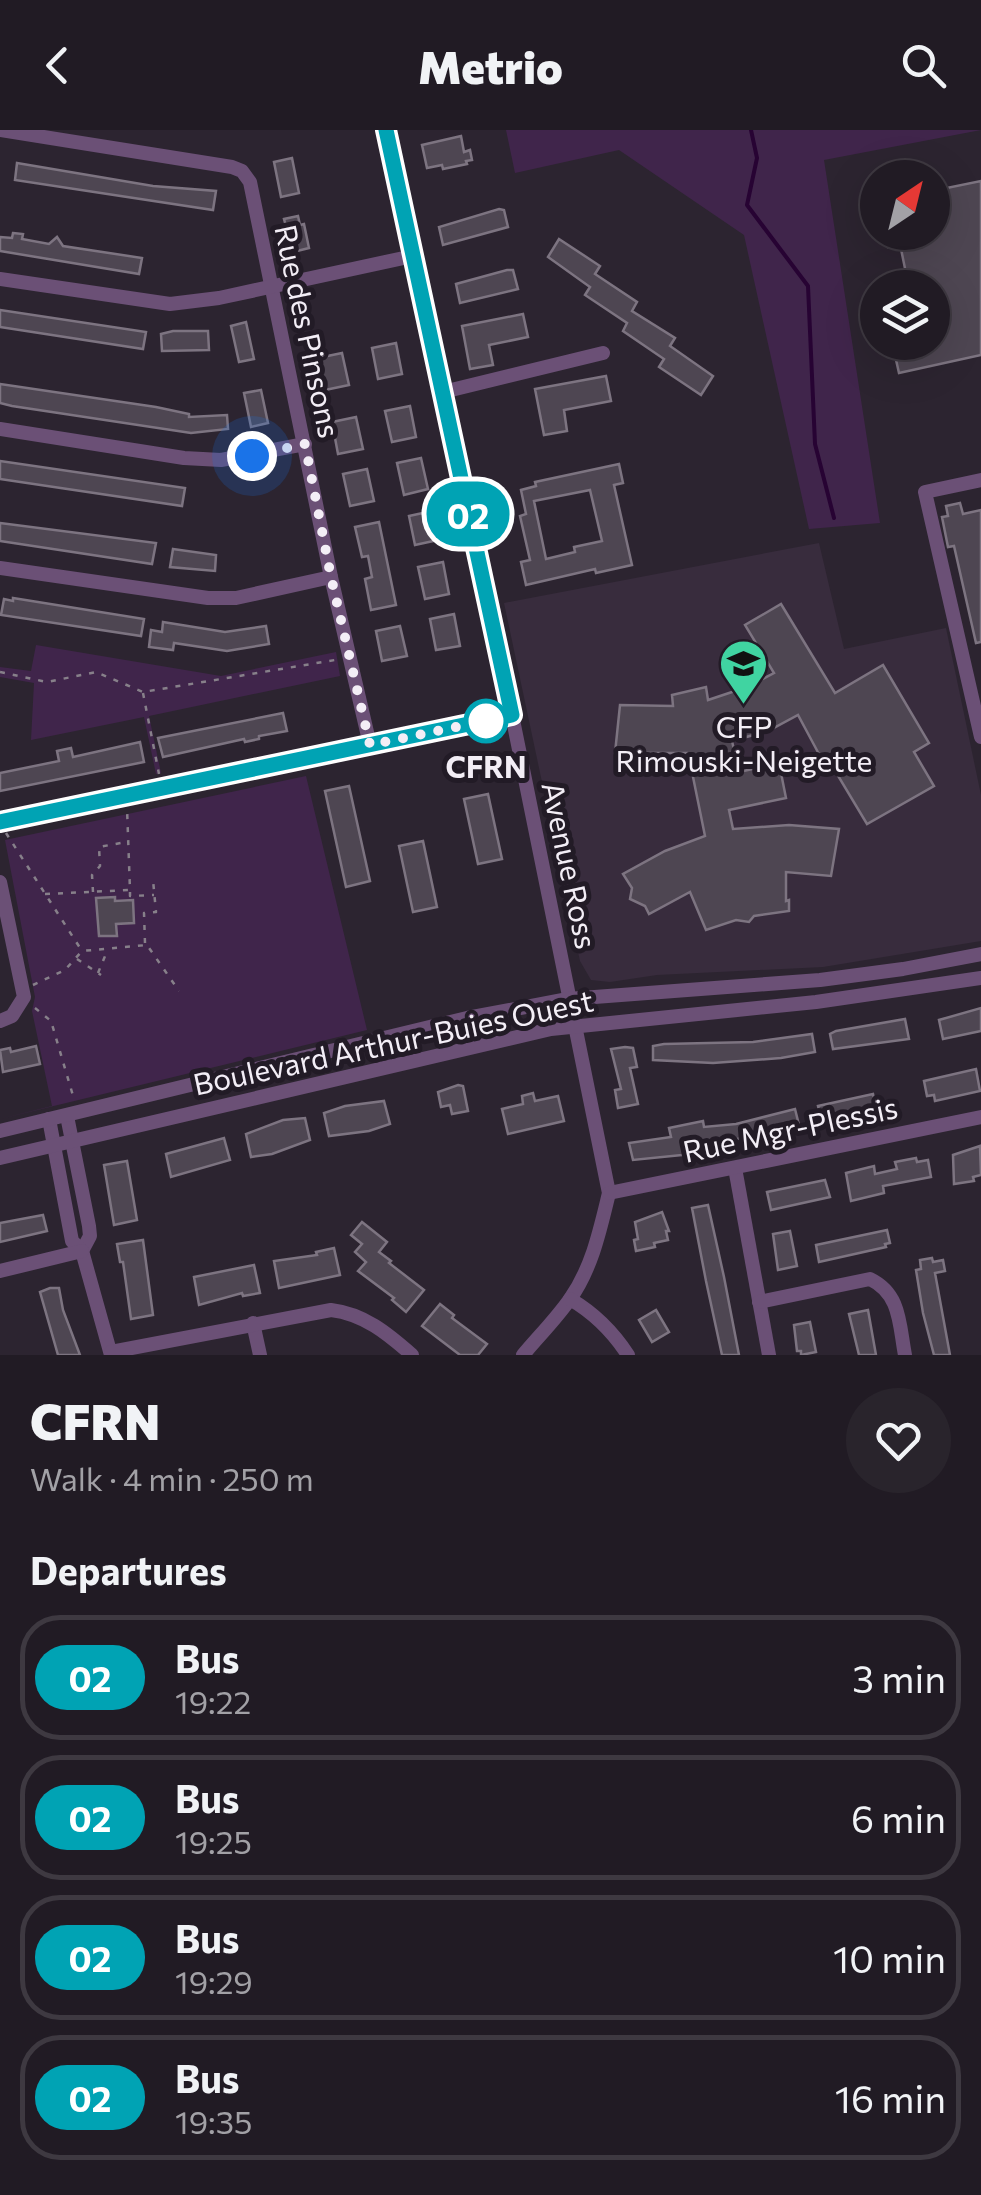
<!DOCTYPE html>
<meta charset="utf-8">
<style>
:root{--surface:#211b24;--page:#29242c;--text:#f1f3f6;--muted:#a2a1a6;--line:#3e3941}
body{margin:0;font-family:Commissioner,sans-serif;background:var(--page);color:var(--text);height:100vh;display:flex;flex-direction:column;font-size:38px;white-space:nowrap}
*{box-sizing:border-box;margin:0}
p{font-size:32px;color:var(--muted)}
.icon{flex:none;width:55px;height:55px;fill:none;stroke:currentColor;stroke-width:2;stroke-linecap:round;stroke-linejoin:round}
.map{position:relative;height:1225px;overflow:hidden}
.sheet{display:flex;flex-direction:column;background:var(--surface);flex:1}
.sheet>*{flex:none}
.badge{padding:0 20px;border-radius:32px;font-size:35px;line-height:65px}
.needle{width:65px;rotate:35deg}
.controls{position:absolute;left:860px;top:30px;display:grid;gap:20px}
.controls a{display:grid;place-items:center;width:90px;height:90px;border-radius:50%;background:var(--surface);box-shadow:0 10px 40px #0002,0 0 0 2px var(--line);font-size:50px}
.you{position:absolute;width:50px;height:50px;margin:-25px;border:8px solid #fff;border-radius:50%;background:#1a73e8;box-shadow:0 0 0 15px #1a73e833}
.map>.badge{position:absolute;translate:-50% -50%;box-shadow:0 0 0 5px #fff}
h2{padding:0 30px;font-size:38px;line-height:90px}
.round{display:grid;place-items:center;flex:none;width:105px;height:105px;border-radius:52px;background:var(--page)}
.overview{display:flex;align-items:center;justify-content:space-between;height:170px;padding:0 30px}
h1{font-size:48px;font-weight:800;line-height:75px}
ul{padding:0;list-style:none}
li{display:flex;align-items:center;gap:30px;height:125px;margin:0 20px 15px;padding:0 10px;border:5px solid var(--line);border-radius:40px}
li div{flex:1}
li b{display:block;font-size:38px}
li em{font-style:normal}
li .badge{min-width:110px;font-weight:700;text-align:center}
header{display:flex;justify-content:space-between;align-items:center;height:130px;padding:0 30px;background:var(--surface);font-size:45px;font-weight:800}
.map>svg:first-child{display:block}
.built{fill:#382c3d}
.green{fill:#40254b}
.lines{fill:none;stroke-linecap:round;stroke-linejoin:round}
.stream{stroke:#270333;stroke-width:4}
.building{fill:#4e4652;stroke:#7d7481;stroke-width:2.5;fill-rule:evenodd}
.path{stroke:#87808a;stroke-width:2.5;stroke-dasharray:5 8;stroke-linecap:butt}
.minor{stroke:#6b5076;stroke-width:14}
.line-casing{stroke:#fff;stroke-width:22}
.line{stroke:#00a3b4;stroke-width:15}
.walk{stroke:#f3eef6;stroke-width:10;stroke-dasharray:0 18}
.stop-dot{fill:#fff;stroke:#00a3b4;stroke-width:5}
.labels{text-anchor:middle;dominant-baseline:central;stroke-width:10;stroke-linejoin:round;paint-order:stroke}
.street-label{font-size:30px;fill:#f3eef6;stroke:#221b26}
.poi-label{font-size:30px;fill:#f3eef6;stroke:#221b26}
.stop-label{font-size:30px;font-weight:bold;fill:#f3eef6;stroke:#221b26}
</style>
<header><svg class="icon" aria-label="back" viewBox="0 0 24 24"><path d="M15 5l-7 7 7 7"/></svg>Metrio<svg class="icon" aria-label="search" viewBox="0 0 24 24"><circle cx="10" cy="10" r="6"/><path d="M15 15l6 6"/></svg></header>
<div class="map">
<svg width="981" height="1225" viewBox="0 0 981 1225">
<rect width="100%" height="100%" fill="#2c2430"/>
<path class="built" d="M819,413L844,519L946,498L981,665V811L823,837L657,845L610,852L591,850L580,831L504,473Z"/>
<g class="green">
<path d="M506,0H981L824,30L880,393L809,399L744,105L619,20L515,43Z"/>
<path d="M36,515L221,546L336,522L340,546L149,586L161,643L156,644L144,587L31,610L34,553L0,547V537L31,541Z"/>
<path d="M306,646L367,900L0,989L52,976L32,881L35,867L5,710Z"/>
</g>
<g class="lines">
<path class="stream" d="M751,0L757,28L747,75L808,156L815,314L834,388"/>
</g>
<g class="building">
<path d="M461,6L464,22L470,20L472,30L466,31L467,34L443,39L442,35L427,38L422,15Z"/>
<path d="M292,28L299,63L281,67L274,32Z"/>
<path d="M17,33L153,56L216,61L213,80L15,50Z"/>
<path d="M981,51V225L899,243L892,212H932V158H909L900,114L888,117L885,102H932V61Z"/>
<path d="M499,79L504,80L508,97L443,115L439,97Z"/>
<path d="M298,86L300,95L304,94L309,118L293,122L284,89Z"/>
<path d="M13,103L23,104L22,109L49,114L57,107L63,116L142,128L139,144L0,121V107L12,108Z"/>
<path d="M559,109L600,136L595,144L637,172L632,181L675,208L670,216L713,246L701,265L659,237L664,229L623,201L627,193L585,165L590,157L548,127Z"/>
<path d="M507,140H513L518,159L460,173L456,154Z"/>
<path d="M0,180L146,202L143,219L0,197Z"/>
<path d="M523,184L528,207L489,215L493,235L470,239L462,196Z"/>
<path d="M246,192L254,229L239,232L231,196Z"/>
<path d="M173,201H208L209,220L162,221L161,204Z"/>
<path d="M396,213L402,244L378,249L372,218Z"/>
<path d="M342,223L349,255L325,260L318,228Z"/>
<path d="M606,246L611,271L564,280L567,301L544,305L535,259Z"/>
<path d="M0,254L156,277L189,284V287L227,285L228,299L191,303L12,276L0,273Z"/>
<path d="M261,260L268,293L251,297L244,263Z"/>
<path d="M410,276L416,307L392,312L385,281Z"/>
<path d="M356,287L363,319L338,324L332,292Z"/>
<path d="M421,328L428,359L404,365L397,333Z"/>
<path d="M0,331L185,358L182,376L0,349Z"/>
<path d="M619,334L623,353L614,355L632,435L596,443L595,439L526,455L521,432L530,430L520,386L526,384L521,360L536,356L535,352ZM590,360L602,411L574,417L575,422L546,429L534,371Z"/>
<path d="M367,339L374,371L350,376L343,344Z"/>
<path d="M960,373L963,384L981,380V512L976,513L954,416L948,417L942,387L948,386L946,376Z"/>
<path d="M432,381L438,410L415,415L409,386Z"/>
<path d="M379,392L396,475L371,480L365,449L372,447L368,426L362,427L355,397Z"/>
<path d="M0,393L156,413L152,434L0,411Z"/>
<path d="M173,419L216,425L215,441L170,437Z"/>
<path d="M443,432L449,464L425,469L418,437Z"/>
<path d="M13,468L144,489L141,506L1,485L4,469L13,471Z"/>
<path d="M781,474L835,563L883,535L929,613L914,622L934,656L867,694L825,624L820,626L798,585L768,601L732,611L739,642L779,633L786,668L729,680L733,699L789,695L839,699L831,746L786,742V771L789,770V781L754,786L749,792L736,790L706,800L690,762L649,784L645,776L630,769L632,758L623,744L665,721L705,706L691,637L687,638V623H615L620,575L673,576L672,565L706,557L708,570L747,557L774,543L745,495Z"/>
<path d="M454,484L460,516L436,520L430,489Z"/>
<path d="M163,492L225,502L266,496L269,514L227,521L174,513L173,520L149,517L151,500L162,502Z"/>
<path d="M400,496L407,526L382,531L376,501Z"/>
<path d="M283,583L287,601L259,606V609L245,612L244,609L163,627L158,608Z"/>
<path d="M140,612L144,632L0,661V643L59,631L57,621L71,618L73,627Z"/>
<path d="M349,656L370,751L346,757L325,661Z"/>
<path d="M488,664L502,729L478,734L464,669Z"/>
<path d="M423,711L437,777L413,782L399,716Z"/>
<path d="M115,767V771L133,770L134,793L116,794L117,806H99L96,768Z"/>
<path d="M981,878V901L943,909L939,890Z"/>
<path d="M905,889L909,909L833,919L830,904L836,901Z"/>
<path d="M812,904L815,922L781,928L713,933L653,930V916L664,914L753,912Z"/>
<path d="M36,916L40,934L3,942L0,920L10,918L11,922Z"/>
<path d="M625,917L633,918L637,937L630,938L638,974L618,978L615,960L621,959L611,919Z"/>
<path d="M976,939L980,961L935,971L934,965L927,966L924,951Z"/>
<path d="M458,955L463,956L468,981L452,984L450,975L441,977L438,962Z"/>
<path d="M533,963L535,971L558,966L564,991L508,1004L502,979L523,974L522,966Z"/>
<path d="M873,964L877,982L822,993L818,976Z"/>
<path d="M384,971L390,994L369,1001L329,1006L324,983L345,976Z"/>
<path d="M795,979L800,999L730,1010L682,1025L633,1030L629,1013L671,1007L669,998L703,991L704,997L736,994Z"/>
<path d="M305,988L310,1010L272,1024L251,1027L246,1004L283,990Z"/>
<path d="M224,1008L230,1030L171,1047L166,1024Z"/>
<path d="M980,1016L981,1045L973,1047L974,1051L954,1054L953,1025Z"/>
<path d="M916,1028L917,1032L928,1030L931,1047L883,1056L884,1063L851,1071L846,1043L874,1036L875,1044L897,1039L895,1032Z"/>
<path d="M127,1031L137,1090L114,1095L104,1035Z"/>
<path d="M825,1050L830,1067L771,1080L767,1062Z"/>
<path d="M708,1075L724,1147L739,1225H722L706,1151L692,1078Z"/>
<path d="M662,1082L669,1101H666L668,1110L654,1113L655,1117L636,1121L634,1110L638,1109L635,1092Z"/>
<path d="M43,1085L47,1101L0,1112V1093Z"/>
<path d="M362,1092L387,1112L379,1122L391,1131L389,1133L424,1160L406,1182L392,1170L394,1168L358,1141L366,1132L355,1122L362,1114L351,1105Z"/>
<path d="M887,1100L890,1113L885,1114L886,1117L819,1132L816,1115Z"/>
<path d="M790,1101L797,1136L778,1140L773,1104Z"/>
<path d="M143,1110L153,1185L131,1189L123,1132H120L117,1114Z"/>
<path d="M334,1118L340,1145L279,1158L274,1131L317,1125L316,1122Z"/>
<path d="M932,1128L933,1132L943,1130L945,1141L935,1143L950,1225H934L923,1183L916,1140L921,1139L920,1130Z"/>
<path d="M254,1135L260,1163L243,1166L242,1163L199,1175L194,1147Z"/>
<path d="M50,1158H59L63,1180L80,1225H58L40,1162Z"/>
<path d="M440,1174L454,1185L452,1188L487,1214L478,1225H460L422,1196Z"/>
<path d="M656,1180L669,1202L652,1212L639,1190Z"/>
<path d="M868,1180L876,1225H859L849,1184Z"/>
<path d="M810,1192L816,1222L801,1225V1221H797L794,1195Z"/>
</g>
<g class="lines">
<g class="path">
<path d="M0,542L47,552L96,542L143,562L335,530"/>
<path d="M143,563L159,644"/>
<path d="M6,703L82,821"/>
<path d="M93,762L92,745L100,736L99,717L126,712"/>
<path d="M130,762V766L154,765"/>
<path d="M45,764L130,760L127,678"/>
<path d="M145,813L144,783L156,782L153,750"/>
<path d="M77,829L101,845"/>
<path d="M98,843L108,819"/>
<path d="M33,855L65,840L82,821L147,815L179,861"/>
<path d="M35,878L51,891L74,969"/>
</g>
<g class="minor">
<path d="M0,0L232,37L242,41L250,52L331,447L370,615"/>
<path d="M386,0L512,585L609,1063C600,1100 592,1138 570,1169C556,1189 538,1207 523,1225"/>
<path d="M0,149L170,174L219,168L413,126"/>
<path d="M443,262L603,223"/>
<path d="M0,299L184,328L221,330L305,314"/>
<path d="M981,350L925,362L981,607"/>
<path d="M0,438L208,468H236L331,447"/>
<path d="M0,692L512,585"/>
<path d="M0,752L24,867L12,886L0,891"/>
<path d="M67,986L89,1096L90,1106L82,1121"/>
<path d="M49,989L72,1111L82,1121L111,1225"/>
<path d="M0,1001L467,888L568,869L820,850L903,839L981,824"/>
<path d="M0,1028L551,899L816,872L981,848"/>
<path d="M735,1038L769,1225"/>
<path d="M609,1063L981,987"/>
<path d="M0,1141L82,1121"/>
<path d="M570,1169C594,1183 613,1202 628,1225"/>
<path d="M759,1172L870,1149C901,1164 899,1194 905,1225"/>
<path d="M253,1193L260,1225"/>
<path d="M111,1222L331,1180C364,1184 387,1203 412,1225"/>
</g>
</g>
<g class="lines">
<defs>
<path id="line" d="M0,692L512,585L386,0"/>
</defs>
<use href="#line" class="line-casing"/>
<use href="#line" class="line"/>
<path class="walk" d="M252,326L305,314L331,447L370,615L490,590L486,591"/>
</g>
<defs>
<symbol id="school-pin" viewBox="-11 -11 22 30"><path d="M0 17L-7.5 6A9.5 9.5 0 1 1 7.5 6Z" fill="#40d4a1" stroke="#221b26"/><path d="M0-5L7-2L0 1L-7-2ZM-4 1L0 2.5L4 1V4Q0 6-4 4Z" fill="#111"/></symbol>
</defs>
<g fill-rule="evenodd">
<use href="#school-pin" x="716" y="506" width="55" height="75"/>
</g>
<circle class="stop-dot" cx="486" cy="591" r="20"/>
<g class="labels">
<g class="street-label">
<text transform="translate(309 201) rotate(78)">Rue des Pinsons</text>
<text transform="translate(571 735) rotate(78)">Avenue Ross</text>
<text transform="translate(393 911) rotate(-12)">Boulevard Arthur-Buies Ouest</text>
<text transform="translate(790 998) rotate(-12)">Rue Mgr-Plessis</text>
</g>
<g class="poi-label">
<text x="744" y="595">CFP<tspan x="744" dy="34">Rimouski-Neigette</tspan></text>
</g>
<g class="stop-label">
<text x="486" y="635">CFRN</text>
</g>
</g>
</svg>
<div class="controls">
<a><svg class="needle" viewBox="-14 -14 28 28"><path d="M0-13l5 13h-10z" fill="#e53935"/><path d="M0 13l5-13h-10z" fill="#a2a1a6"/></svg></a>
<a><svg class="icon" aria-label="layers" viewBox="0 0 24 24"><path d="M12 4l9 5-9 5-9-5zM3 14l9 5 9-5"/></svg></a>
</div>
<div class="you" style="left:252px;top:326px"></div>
<b class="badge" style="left:468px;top:384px;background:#00a3b4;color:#fff">02</b>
</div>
<section class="sheet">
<div class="overview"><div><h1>CFRN</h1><p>Walk · 4 min · 250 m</p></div><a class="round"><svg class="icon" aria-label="heart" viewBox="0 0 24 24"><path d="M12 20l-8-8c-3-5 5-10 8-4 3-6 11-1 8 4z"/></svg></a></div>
<h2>Departures</h2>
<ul>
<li><span class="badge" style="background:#00a3b4;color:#fff">02</span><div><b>Bus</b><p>19:22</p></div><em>3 min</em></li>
<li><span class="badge" style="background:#00a3b4;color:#fff">02</span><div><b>Bus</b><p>19:25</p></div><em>6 min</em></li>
<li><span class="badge" style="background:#00a3b4;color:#fff">02</span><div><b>Bus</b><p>19:29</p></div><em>10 min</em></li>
<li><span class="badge" style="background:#00a3b4;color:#fff">02</span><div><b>Bus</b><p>19:35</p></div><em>16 min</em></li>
</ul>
</section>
